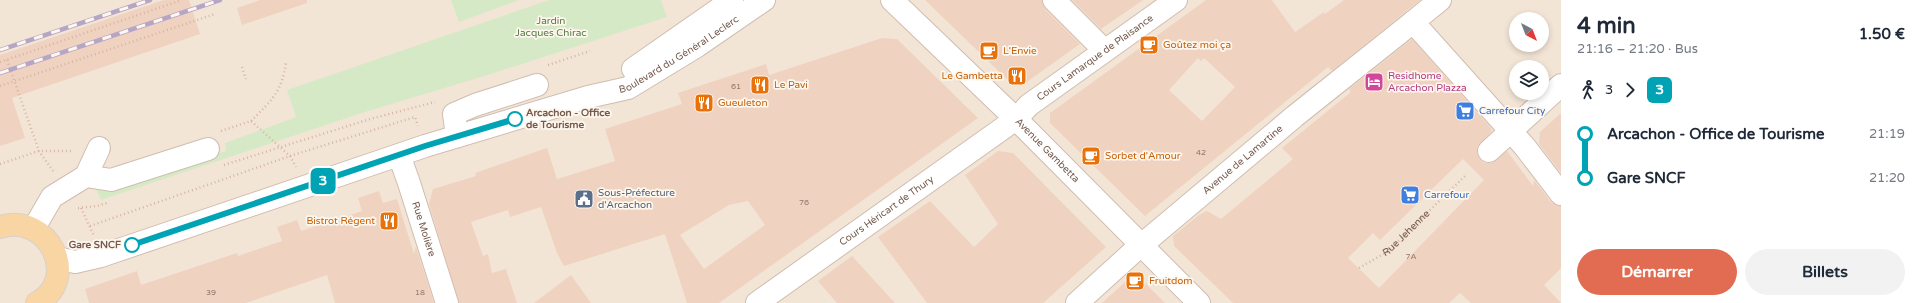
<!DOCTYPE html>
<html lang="fr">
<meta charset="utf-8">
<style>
:root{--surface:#fff;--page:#f2f2f3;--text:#1f2937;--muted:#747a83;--accent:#e16c51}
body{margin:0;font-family:"Varela Round",sans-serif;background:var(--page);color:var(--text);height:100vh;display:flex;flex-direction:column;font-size:15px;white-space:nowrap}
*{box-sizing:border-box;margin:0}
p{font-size:13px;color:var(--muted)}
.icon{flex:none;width:22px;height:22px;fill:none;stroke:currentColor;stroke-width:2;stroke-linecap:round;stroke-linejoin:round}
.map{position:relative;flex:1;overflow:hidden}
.side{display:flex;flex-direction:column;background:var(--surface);width:360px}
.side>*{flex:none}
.badge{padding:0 8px;border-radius:6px;font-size:14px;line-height:26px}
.needle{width:26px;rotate:138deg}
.fabs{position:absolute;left:1509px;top:12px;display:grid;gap:8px}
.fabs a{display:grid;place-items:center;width:40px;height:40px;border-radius:50%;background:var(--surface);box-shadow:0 2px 6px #0003;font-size:20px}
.map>.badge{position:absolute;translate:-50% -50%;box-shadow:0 0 0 2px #fff}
.legs{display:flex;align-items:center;gap:6px;height:44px;padding:0 16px;font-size:13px}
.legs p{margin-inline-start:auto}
.headline{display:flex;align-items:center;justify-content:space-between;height:68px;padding:0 16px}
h1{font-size:22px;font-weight:800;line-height:30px}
.action{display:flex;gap:8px;margin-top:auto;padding:8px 16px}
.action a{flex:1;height:46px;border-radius:24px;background:var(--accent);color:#fff;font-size:16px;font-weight:800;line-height:46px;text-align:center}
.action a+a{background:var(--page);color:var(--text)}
ul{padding:0 16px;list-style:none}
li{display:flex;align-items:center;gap:14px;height:44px;font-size:15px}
li i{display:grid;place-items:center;width:6px;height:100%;margin:0 5px;background:currentColor}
li i::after{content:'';width:10px;height:10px;margin:-5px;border:3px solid;border-radius:50%;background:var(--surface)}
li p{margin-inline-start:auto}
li:first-child i{background:linear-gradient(#0000 50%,currentColor 0)}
li:last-child i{background:linear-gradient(currentColor 50%,#0000 0)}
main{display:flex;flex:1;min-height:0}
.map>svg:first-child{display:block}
.residential{fill:#f3e5d6;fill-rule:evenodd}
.garden{fill:#d6e9c6}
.building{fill:#f0d2c0;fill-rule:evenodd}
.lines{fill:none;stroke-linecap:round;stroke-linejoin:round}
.minor-casing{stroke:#d0bdb0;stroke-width:24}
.major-casing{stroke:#d8d1cd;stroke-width:24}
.path{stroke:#d6b5a3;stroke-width:2.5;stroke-dasharray:1 3;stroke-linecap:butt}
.minor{stroke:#fff;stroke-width:22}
.major{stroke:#f8d5a3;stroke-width:22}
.rail-casing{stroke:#b6a6c6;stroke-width:4.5}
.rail{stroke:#fef7ee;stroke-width:3;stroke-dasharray:9;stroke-linecap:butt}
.line-1-casing{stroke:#fff;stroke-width:9}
.line-1{stroke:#00a3b4;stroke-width:6}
.stop-1-dot{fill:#fff;stroke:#00a3b4;stroke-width:2}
.labels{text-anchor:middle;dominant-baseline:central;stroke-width:3.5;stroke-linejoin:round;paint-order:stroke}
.number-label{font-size:8px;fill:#947769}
.park-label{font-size:10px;fill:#567a44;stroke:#fef7ee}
.food-label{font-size:10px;fill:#c56008;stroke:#fef7ee;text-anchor:start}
.street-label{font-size:10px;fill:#75594c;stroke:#fef7ee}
.hotel-label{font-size:10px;fill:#b23c85;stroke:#fef7ee;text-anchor:start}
.shop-label{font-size:10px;fill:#366cbe;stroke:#fef7ee;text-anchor:start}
.stop-label{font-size:10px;font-weight:bold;fill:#75594c;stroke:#fef7ee;text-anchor:start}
.service-label{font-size:10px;fill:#4e5e75;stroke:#fef7ee;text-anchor:start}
</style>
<main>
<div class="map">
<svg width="1561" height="303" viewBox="0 0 1561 303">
<rect width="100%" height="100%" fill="#fcf3e8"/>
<path class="residential" d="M0,0H1561V303H0ZM1516,19H1542V45H1516ZM1516,67H1542V93H1516Z"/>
<g class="garden">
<path d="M451,0H519L459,22Z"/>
<path d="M549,0H661L667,17L491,74L368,111L101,200L96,190L226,151L225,143L296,117L287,90Z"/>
</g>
<g class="building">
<path d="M164,0H189L200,34L12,98L25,138L0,146V55Z"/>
<path d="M260,0H307V3L242,25L237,8Z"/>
<path d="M925,0H1042L1045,9L1080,44L1021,86L1013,85Z"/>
<path d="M1072,0H1143L1101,29Z"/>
<path d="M1206,0H1272L1295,32L1324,12L1325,14L1344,0H1420L1332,71L1328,67L1145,216L1050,123V113ZM1198,58L1201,61L1204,58L1235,87L1202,121L1169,90Z"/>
<path d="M882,38L897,39L978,118L719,303H687L665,234L564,266L557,253L541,207L510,217L508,210L471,222L483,256L488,254L492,273L506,269L517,303H459L429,204L433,189L476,176L475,173L547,148L557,179L615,161L605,129L682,104L678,93L766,64L769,75ZM748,201L765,225L704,269L680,235L729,205Z"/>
<path d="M1412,39L1490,127L1492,131L1477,147V153L1480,159L1485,163H1492L1507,151L1533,186L1534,180L1551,202L1561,206V268L1544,285L1561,303H1471L1460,293L1449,303H1233L1174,246L1173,236L1199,215L1207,211L1221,219L1293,159L1282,148L1351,92L1349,89ZM1463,159L1484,180L1379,288L1348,258L1373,233L1380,240Z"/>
<path d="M1561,113V173L1539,144L1540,132Z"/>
<path d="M998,151L1013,153L1106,247L1043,303H927L878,237L930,201L974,247L998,224L965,175Z"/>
<path d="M379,191L383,203L397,199L414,254L416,247L434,303H335L327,275L246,303H89L85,289L137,271L141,285L237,253L238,256L282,241L277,227L297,220L301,231L362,211L358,198Z"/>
<path d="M852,256L895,303H837L818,281Z"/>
<path d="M1135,273L1165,303H1102Z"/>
<path d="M571,275L591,303H534Z"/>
</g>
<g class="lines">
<defs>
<g id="minor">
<path id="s2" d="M892,0L1016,119L1199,303"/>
<path d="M1054,0L1104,50"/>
<path d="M1440,0L1413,22L1525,147L1561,194"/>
<path d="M633,69L732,0"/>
<path d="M457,136L454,114L475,105L537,85"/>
<path d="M1489,151L1561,85"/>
<path id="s3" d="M399,155L409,183L447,303"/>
<path d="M86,176L111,180L208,149"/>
<path d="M34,228L52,197L86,176L99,148"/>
<path id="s4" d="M57,258L75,262L101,256L425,146L588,97L628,88L697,46L764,0"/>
<path id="s5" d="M757,303L1016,119L1029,105L1176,0"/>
<path id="s6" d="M1077,303L1132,253L1295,116L1413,22"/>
</g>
<path id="major" d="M0,227C49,212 81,279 37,303"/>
</defs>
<use href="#minor" class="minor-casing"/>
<use href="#major" class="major-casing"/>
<g class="path">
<path d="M7,60L39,151L53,171"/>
<path d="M0,62L182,0"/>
<path d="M548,65L590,51"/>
<path d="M242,67L246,79"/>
<path d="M0,86L215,14"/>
<path d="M251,121C272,100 282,92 286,62"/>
<path d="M221,131L251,121L290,156L296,167"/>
<path d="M0,164L39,151H74"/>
<path d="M224,165L370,119L435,102"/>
<path d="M78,208L97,206L107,203"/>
<path d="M81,208L94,236"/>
<path d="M90,226L290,156L415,117L418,126"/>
<path id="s1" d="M1359,268L1387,252L1466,175"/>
</g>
<use href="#minor" class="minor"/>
<use href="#major" class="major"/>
<defs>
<g id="rail">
<path d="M0,50L150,0"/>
<path d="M0,73L220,0"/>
</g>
</defs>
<use href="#rail" class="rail-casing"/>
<use href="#rail" class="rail"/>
</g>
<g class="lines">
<defs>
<path id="line-1" d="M132,245L425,146L515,119"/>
</defs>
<use href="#line-1" class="line-1-casing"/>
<use href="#line-1" class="line-1"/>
</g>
<defs>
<symbol id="cafe-square" viewBox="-11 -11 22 22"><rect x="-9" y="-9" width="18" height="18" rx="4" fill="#e8710a" stroke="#fef7ee"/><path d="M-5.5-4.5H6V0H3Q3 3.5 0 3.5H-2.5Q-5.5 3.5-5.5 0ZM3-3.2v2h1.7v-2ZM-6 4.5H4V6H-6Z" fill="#fff"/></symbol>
<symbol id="restaurant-square" viewBox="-11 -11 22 22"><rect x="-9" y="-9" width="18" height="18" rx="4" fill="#e8710a" stroke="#fef7ee"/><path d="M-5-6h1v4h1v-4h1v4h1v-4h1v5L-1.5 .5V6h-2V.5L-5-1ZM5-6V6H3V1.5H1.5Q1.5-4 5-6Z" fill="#fff"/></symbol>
<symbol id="hotel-square" viewBox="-11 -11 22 22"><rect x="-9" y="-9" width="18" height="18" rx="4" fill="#d1479c" stroke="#fef7ee"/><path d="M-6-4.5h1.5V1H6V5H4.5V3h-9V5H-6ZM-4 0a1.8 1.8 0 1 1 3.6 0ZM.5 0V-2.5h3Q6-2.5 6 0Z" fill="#fff"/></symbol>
<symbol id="supermarket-square" viewBox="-11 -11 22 22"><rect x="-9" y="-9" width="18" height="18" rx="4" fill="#3f7fe0" stroke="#fef7ee"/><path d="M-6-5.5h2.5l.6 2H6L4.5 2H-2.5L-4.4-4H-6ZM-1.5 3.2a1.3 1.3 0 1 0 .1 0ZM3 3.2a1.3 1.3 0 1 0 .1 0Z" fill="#fff"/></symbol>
<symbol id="civic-square" viewBox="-11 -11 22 22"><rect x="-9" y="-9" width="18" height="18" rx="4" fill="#5c6f8a" stroke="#fef7ee"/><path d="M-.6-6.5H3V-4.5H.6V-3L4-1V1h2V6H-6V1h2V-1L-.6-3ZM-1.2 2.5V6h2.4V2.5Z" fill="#fff"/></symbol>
</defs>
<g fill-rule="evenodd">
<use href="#cafe-square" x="1138" y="34" width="22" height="22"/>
<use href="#cafe-square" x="978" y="40" width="22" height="22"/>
<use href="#restaurant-square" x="1006" y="65" width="22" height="22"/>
<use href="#hotel-square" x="1363" y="71" width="22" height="22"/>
<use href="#restaurant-square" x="749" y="74" width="22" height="22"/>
<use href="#restaurant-square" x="693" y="92" width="22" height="22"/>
<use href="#supermarket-square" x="1454" y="100" width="22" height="22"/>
<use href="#cafe-square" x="1080" y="145" width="22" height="22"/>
<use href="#supermarket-square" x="1399" y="184" width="22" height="22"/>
<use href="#civic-square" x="573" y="188" width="22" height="22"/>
<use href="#restaurant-square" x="378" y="210" width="22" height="22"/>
<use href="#cafe-square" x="1124" y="270" width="22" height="22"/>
</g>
<g class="stop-1-dot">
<circle cx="515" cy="119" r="7"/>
<circle cx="132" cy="245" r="7"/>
</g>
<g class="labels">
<g class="number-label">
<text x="736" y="86">61</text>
<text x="1201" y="152">42</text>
<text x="804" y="202">76</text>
<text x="1411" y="256">7A</text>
<text x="211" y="292">39</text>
<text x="420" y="292">18</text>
</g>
<g class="park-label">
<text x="551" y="21">Jardin<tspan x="551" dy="12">Jacques Chirac</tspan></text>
</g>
<g class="food-label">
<text x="1163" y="45">Goûtez moi ça</text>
<text x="1003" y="51">L'Envie</text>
<text x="1003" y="76" text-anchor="end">Le Gambetta</text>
<text x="774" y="85">Le Pavi</text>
<text x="718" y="103">Gueuleton</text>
<text x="1105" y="156">Sorbet d'Amour</text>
<text x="375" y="221" text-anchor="end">Bistrot Régent</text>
<text x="1149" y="281">Fruitdom</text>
</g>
<g class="street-label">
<text stroke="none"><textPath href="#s4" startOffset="659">Boulevard du Général Leclerc</textPath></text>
<text stroke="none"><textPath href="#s5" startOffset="418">Cours Lamarque de Plaisance</textPath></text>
<text stroke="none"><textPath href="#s2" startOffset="216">Avenue Gambetta</textPath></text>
<text stroke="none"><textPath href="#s6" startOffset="219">Avenue de Lamartine</textPath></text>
<text stroke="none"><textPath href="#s5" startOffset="159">Cours Héricart de Thury</textPath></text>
<text stroke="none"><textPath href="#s3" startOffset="78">Rue Molière</textPath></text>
<text stroke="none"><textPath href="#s1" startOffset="59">Rue Jehenne</textPath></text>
</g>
<g class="hotel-label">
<text x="1388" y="76">Residhome<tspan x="1388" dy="12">Arcachon Plazza</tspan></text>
</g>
<g class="shop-label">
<text x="1479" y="111">Carrefour City</text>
<text x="1424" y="195">Carrefour</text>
</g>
<g class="stop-label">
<text x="526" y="113">Arcachon - Office<tspan x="526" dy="12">de Tourisme</tspan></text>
<text x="121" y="245" text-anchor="end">Gare SNCF</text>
</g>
<g class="service-label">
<text x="598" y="193">Sous-Préfecture<tspan x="598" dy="12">d'Arcachon</tspan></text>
</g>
</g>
</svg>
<div class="fabs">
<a><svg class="needle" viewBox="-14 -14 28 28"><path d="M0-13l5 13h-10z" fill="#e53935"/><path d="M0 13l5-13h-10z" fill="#747a83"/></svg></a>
<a><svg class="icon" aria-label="layers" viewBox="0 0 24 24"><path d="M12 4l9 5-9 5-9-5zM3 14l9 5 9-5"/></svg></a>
</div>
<b class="badge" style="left:323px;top:181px;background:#00a3b4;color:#fff">3</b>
</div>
<section class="side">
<div class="headline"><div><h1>4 min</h1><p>21:16 – 21:20 · Bus</p></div><b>1.50 €</b></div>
<div class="legs"><svg class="icon" aria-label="walk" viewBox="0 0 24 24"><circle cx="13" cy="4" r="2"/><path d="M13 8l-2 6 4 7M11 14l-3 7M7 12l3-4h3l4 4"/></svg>3<svg class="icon" aria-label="forward" viewBox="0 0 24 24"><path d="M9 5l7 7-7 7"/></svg><b class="badge" style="background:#00a3b4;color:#fff">3</b></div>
<ul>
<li><i style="color:#00a3b4"></i><b>Arcachon - Office de Tourisme</b><p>21:19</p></li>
<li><i style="color:#00a3b4"></i><b>Gare SNCF</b><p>21:20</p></li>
</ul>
<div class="action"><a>Démarrer</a><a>Billets</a></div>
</section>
</main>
